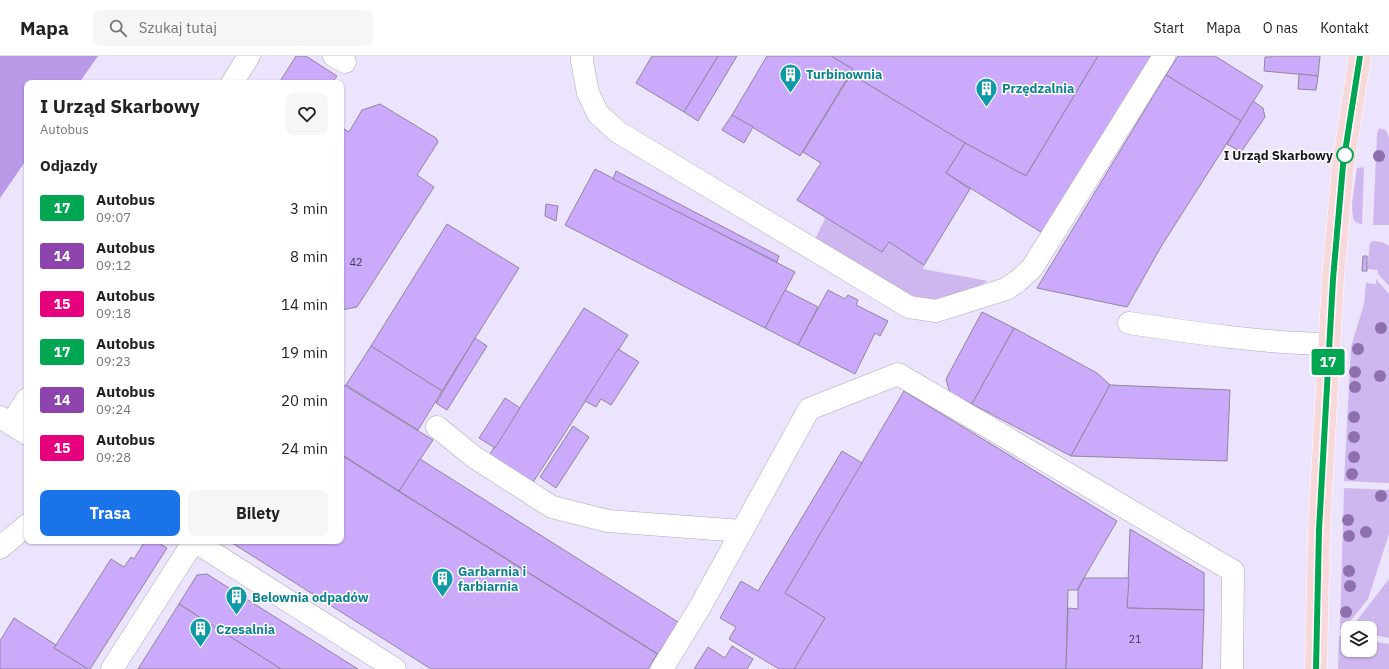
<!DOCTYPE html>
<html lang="pl">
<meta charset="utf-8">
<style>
:root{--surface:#fff;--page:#f6f6f6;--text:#222;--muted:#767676;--line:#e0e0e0;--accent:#1a73e8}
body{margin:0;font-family:"IBM Plex Sans",sans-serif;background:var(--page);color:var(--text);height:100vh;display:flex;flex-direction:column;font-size:15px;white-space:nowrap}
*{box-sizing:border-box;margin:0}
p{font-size:13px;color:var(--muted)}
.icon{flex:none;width:22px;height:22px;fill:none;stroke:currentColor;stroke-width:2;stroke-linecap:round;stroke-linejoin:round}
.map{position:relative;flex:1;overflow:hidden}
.panel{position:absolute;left:24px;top:24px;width:320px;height:464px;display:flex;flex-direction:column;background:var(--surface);border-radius:8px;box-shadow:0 1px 3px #0004}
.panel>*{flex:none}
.badge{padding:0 8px;border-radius:3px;font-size:14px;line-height:26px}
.fabs{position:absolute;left:1341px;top:565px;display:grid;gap:8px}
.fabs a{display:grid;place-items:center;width:36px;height:36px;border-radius:8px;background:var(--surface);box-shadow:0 1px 3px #0004;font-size:20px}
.map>.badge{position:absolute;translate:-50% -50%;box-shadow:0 0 0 2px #fff}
h2{padding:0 16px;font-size:15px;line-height:36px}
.round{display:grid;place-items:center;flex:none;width:42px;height:42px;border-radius:8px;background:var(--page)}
.summary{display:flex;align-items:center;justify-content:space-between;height:68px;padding:0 16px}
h1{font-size:19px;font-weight:800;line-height:30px}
.primary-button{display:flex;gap:8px;margin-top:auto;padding:8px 16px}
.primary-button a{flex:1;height:46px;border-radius:8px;background:var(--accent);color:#fff;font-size:16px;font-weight:800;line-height:46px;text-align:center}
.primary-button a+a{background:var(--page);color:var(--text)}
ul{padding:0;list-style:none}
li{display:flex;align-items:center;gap:12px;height:48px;padding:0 16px}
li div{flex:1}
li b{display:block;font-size:15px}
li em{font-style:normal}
li .badge{min-width:44px;font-weight:700;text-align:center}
header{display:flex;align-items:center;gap:24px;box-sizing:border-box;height:56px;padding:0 20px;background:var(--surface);border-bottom:1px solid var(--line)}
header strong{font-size:19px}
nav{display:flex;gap:22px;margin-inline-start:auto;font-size:14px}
.search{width:280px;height:36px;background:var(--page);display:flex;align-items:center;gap:10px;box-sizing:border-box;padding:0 14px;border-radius:8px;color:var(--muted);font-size:15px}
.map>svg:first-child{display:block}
.green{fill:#cdb7ee}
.forest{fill:#b998e8}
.building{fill:#ccaafb;stroke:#8f869d}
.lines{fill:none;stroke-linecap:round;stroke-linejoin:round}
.minor-casing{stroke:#b1a8bf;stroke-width:23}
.major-casing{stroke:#fff;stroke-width:23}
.minor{stroke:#fff;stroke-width:22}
.major{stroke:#f8d9db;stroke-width:22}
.tree{fill:#8f70ae}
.line-casing{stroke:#fff;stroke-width:9}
.line{stroke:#00a651;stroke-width:6}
.stop-dot{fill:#fff;stroke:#00a651;stroke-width:2}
.labels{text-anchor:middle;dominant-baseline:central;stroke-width:3;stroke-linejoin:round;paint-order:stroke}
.number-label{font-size:11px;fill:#463c57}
.culture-label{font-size:13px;font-weight:bold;fill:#0d838f;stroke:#fff;text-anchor:start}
.stop-label{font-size:13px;font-weight:bold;fill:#1a1720;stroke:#fff;text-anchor:end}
</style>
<header>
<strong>Mapa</strong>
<div class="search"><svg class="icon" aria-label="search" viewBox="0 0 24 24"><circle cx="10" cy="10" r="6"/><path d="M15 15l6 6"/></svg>Szukaj tutaj</div>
<nav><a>Start</a><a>Mapa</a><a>O nas</a><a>Kontakt</a></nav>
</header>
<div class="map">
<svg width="1389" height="613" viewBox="0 0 1389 613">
<rect width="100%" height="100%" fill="#ece3fc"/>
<g class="green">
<path d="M1379,72L1386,74L1389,82V169H1373L1377,78Z"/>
<path d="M1364,111L1362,168L1357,167L1353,163L1352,148L1357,112Z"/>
<path d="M826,161L882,196L889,186L924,209L923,213L988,225L951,244L926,245L905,238L812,189Z"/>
<path d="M1373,185L1382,186L1389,190V230L1378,218V214L1367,213L1370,187Z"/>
<path d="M1376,223L1389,238V427L1344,425L1351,291L1364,248L1366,227L1376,228Z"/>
<path d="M1344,432L1389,434V478L1368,543L1344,573L1342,574L1340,573Z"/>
<path d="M1389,523V582L1370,578V572H1351Z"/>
<path d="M1339,580L1348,581V594H1370V585L1389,588V613H1338Z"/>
</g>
<path class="forest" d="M0,0H98L79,27H27V103L0,142Z"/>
<g class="building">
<path d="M296,0H306L337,20L332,27H279Z"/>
<path d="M652,0H718L684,56L636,27Z"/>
<path d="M718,0H737L698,65L684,56Z"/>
<path d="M767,0H831L853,13L800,100L732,59Z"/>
<path d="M831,0H1098L1026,120L965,87L851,18L853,13Z"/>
<path d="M1098,0H1152L1044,178L946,117L965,87L1026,120Z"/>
<path d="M1178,0H1215L1263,30L1241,65L1166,19Z"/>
<path d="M1271,0H1320L1318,20L1264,15L1265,1H1271Z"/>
<path d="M851,18L965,87L946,117L970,133L924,209L889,186L882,196L797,144L821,107L803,96Z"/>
<path d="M1299,18L1318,20L1316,34L1298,33Z"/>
<path d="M1166,19L1241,65L1162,189L1127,251L1037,232Z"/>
<path d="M1253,45L1263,52L1265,61L1241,96L1227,88Z"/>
<path d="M380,48L436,82L438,86L417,119L434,131L357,251L341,254V71L349,76L362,54Z"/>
<path d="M732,59L753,71L744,87L722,74Z"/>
<path d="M595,113L795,216L765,272L565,169Z"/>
<path d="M616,115L779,200L777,206L613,123Z"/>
<path d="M546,148L558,150L556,165L545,160Z"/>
<path d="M447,168L519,212L442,335L371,290Z"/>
<path d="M1363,200H1367V215H1362Z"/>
<path d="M785,234L818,251L798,289L765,272Z"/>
<path d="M828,234L845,243L848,239L858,244L856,249L888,265L880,280L875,277L855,318L798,289Z"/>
<path d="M584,252L628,279L532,428L488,401Z"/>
<path d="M982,256L1014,272L972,348L950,337L946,323Z"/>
<path d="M1014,272L1097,317L1110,329L1071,400L972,348Z"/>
<path d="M475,282L487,290L447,354L436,347Z"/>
<path d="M371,290L442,335L418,374L346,329Z"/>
<path d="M618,293L639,306L611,349L601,343L596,351L585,345Z"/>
<path d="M344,329L433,384L399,435L341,398V334Z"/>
<path d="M1110,329L1230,334L1227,405L1071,400Z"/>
<path d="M904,335L1117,465L1077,534H1068L1066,613H794L825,562L785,537Z"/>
<path d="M505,342L520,352L495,392L479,382Z"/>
<path d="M573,370L589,381L556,432L540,421Z"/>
<path d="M842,395L862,407L785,537L825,562L794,613H779L729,583L736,571L720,562L741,525L758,535Z"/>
<path d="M341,399L657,598L648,613H431L229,485H341Z"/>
<path d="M420,403L678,566L658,598L399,435Z"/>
<path d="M1130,473L1204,517V554L1127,552Z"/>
<path d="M145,485H155L167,492L90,613H88L54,592L111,503L124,511L131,501L134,503Z"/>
<path d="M207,518L240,539L358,613H281L179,548L197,519Z"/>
<path d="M1084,522H1129L1127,552L1204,554L1202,613H1066L1068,552L1078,553V534Z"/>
<path d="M179,548L218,573L281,613H138Z"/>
<path d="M14,562L56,589L54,592L88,613H0V585Z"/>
<path d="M732,590L753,603L747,613H694L708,591L725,602Z"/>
</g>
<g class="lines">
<defs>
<g id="minor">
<path d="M334,0L345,6"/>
<path d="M582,0V5L588,37L598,58L618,76L909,251L936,255L1006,233L1018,225L1032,212L1164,0"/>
<path d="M232,27L249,0"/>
<path d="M1129,267C1195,277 1262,287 1329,288"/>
<path d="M0,361L27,378"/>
<path d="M11,368L27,343"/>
<path d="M437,371L474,401L552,451L608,465L742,475"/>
<path d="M194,485L395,613"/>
<path d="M0,492L27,469"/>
<path d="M112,613L194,485"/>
<path d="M662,613L700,551L809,353L898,318L1233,515L1232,613"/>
</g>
<path id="major" d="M1316,613L1319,474L1333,223L1343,109L1360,0"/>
</defs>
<use href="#minor" class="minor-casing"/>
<use href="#major" class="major-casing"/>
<use href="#minor" class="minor"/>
<use href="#major" class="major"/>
</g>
<g class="tree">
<circle cx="1379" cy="100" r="6"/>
<circle cx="1381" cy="272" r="6"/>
<circle cx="1358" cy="293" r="6"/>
<circle cx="1355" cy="316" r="6"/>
<circle cx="1380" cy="320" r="6"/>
<circle cx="1355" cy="331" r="6"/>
<circle cx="1354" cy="361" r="6"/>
<circle cx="1354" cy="381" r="6"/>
<circle cx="1354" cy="401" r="6"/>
<circle cx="1352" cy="418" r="6"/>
<circle cx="1381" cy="440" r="6"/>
<circle cx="1348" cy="464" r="6"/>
<circle cx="1366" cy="476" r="6"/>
<circle cx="1349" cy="480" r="6"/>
<circle cx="1349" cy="515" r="6"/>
<circle cx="1350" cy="530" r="6"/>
<circle cx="1346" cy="556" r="6"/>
</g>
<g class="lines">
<defs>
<path id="line" d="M1316,613L1319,474L1333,223L1343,109L1360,0"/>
</defs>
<use href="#line" class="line-casing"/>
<use href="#line" class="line"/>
</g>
<defs>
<symbol id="building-pin" viewBox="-11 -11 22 30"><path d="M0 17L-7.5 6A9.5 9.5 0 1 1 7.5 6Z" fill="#0f9aa8" stroke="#fff"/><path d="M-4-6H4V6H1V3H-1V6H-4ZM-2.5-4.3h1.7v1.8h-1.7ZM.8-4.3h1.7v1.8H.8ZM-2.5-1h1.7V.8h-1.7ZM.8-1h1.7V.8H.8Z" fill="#fff"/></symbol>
</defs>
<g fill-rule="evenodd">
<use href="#building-pin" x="778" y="6" width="25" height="34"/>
<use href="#building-pin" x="974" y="20" width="25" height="34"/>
<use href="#building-pin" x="430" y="510" width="25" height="34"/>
<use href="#building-pin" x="224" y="528" width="25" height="34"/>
<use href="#building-pin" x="188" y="560" width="25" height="34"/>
</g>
<circle class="stop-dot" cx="1345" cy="99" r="8"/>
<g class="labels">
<g class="number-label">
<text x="356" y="206">42</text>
<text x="1135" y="583">21</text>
</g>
<g class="culture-label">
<text x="806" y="18">Turbinownia</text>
<text x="1002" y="32">Przędzalnia</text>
<text x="458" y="515">Garbarnia i<tspan x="458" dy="15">farbiarnia</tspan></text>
<text x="252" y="541">Belownia odpadów</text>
<text x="216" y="573">Czesalnia</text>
</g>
<g class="stop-label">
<text x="1333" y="99">I Urząd Skarbowy</text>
</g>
</g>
</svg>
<div class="fabs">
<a><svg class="icon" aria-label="layers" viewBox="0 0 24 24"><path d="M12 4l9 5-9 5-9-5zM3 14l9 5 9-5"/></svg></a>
</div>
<b class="badge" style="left:1328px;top:306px;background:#00a651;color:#fff">17</b>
<section class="panel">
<div class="summary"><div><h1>I Urząd Skarbowy</h1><p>Autobus</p></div><a class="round"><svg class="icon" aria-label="heart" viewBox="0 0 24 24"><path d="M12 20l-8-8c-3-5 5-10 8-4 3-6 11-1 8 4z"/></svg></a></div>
<h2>Odjazdy</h2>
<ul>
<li><span class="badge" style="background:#00a651;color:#fff">17</span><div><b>Autobus</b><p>09:07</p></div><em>3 min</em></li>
<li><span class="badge" style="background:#8e44ad;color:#fff">14</span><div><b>Autobus</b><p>09:12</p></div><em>8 min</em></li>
<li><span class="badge" style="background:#e6007e;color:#fff">15</span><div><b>Autobus</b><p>09:18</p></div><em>14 min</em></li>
<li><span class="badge" style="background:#00a651;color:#fff">17</span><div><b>Autobus</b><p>09:23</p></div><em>19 min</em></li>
<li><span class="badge" style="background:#8e44ad;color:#fff">14</span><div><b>Autobus</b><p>09:24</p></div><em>20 min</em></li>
<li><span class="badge" style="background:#e6007e;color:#fff">15</span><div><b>Autobus</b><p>09:28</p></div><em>24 min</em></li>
</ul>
<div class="primary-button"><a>Trasa</a><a>Bilety</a></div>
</section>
</div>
